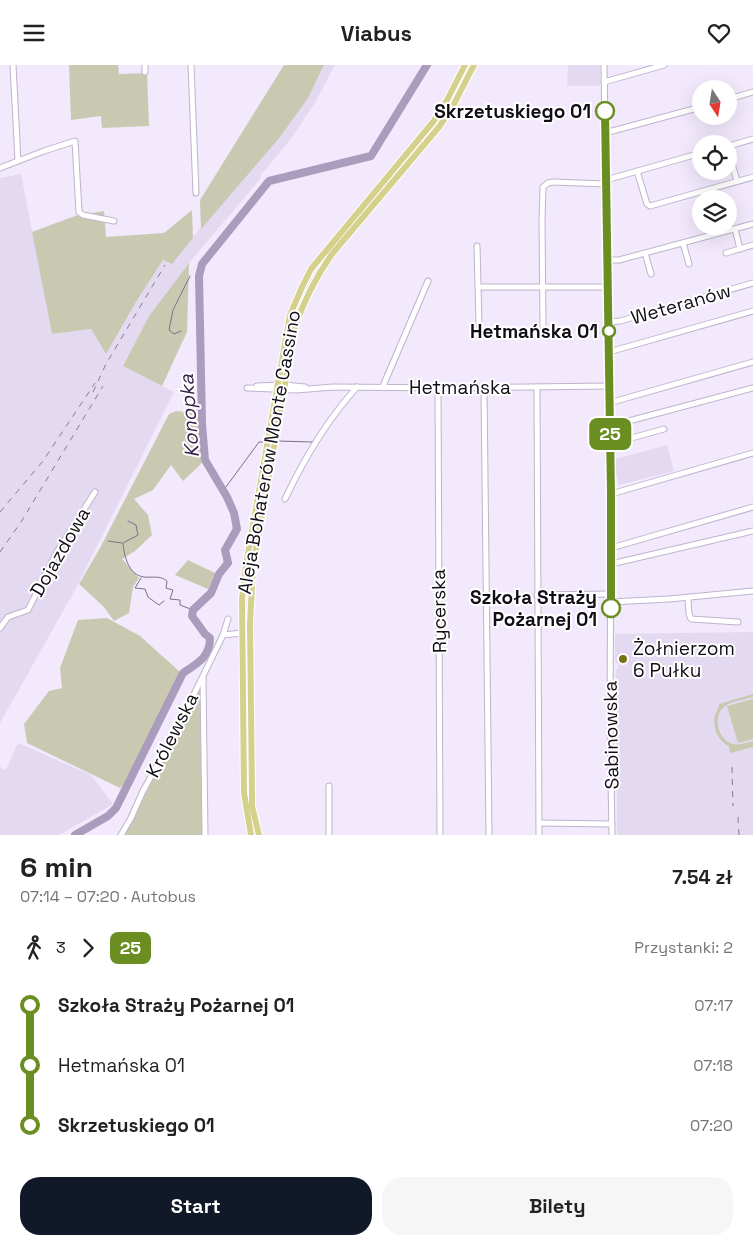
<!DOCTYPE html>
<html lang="pl">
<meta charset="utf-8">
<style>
:root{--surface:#fff;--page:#f6f6f6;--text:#222;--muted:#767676;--accent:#111827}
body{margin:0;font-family:"Space Grotesk",sans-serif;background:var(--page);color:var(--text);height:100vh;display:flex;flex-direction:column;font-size:19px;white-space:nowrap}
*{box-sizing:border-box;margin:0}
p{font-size:16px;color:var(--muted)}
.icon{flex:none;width:28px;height:28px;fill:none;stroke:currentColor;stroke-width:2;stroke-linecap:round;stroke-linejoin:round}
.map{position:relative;height:770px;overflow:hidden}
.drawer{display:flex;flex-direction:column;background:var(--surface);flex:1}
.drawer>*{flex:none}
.badge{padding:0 10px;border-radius:8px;font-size:18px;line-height:32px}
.needle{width:32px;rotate:168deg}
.fabs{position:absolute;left:692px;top:15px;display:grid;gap:10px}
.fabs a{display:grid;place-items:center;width:45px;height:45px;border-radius:50%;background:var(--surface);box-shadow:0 5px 20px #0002;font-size:25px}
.map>.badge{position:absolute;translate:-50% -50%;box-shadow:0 0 0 2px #fff}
.legs{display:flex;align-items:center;gap:8px;height:55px;padding:0 20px;font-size:16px}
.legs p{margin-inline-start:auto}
.summary{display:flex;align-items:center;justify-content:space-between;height:85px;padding:0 20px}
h1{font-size:28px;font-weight:700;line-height:38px}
.button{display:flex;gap:10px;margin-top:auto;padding:10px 20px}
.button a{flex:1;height:58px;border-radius:20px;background:var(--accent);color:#fff;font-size:20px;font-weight:700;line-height:58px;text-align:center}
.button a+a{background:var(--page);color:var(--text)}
ul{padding:0 20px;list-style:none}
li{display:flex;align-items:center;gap:18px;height:60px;font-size:19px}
li i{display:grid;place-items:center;width:8px;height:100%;margin:0 6px;background:currentColor}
li i::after{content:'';width:12px;height:12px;margin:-6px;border:4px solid;border-radius:50%;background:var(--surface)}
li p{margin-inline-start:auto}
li:first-child i{background:linear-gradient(#0000 50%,currentColor 0)}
li:last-child i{background:linear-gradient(currentColor 50%,#0000 0)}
header{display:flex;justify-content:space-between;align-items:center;height:65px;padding:0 20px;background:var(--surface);font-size:22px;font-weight:700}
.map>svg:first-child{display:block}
.built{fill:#e3d9f1}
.green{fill:#c9c9b2}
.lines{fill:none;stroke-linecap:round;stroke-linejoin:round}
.stream{stroke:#7c718a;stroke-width:1}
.river{stroke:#aa9cbc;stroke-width:8}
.minor-casing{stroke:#beb4cc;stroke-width:7}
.major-casing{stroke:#fff;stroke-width:8}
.minor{stroke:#fff;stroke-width:5}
.major{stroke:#d5d18c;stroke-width:6}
.rail{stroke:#857e8d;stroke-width:1;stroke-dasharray:6 6;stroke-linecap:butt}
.line-1-casing{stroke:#fff;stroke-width:11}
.line-1{stroke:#6b8e23;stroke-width:8}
.stop-1-dot{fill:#fff;stroke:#6b8e23;stroke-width:2.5}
.poi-dot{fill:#777214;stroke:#fff;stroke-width:2}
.labels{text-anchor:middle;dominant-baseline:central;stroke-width:4;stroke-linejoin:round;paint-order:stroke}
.stop-label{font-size:19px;font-weight:bold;fill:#120e16;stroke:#fff;text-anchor:end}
.street-label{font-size:19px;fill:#120e16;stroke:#fff}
.poi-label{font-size:19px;fill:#120e16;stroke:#fff;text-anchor:start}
.water-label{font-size:20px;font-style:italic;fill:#37214d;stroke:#fff}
</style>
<header><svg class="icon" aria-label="menu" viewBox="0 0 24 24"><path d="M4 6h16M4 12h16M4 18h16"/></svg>Viabus<svg class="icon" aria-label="heart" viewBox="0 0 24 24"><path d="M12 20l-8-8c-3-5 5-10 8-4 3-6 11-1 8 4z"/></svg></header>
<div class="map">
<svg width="753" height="770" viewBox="0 0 753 770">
<rect width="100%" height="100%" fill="#f2e9fd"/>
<g class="built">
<path d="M324,0H335L315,38L290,75L260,111L261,113L189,198L149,251L123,301L174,327L75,525L0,658V113L21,109L52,269L91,264L106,289L136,237L163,195L172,199L317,15Z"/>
<path d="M568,0H600V21H567Z"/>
<path d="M667,380L674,406L619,420L612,395Z"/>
<path d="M753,567V770H617L616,605L618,603V599L615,596V569Z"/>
<path d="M18,678L91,710L113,739L59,770H0V702L6,705Z"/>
</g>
<g class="green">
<path d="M69,0H118L119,9L147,8L149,61L102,63L101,51L71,55Z"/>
<path d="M284,0H324L308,33L280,72L201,164L200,135Z"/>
<path d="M192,145L193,173L172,199L163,195L136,237L106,289L91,264L52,269L32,167L75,151L104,146L106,172L164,168Z"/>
<path d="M189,198L187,267L162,321L123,301L149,251Z"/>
<path d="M176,346L194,348L206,363L201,399L183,416L171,400L153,425L134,434L148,450L152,470L135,486L122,494L139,513L133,522L129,548L114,556L104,542L79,519L100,483L169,349Z"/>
<path d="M188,495L215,508L208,524L175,510Z"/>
<path d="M107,553L140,571L180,607L124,719L120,723L27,678L24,659L49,626L62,623L60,603L78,555Z"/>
<path d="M200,621L202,770H125Z"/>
<path d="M753,629V632C744,635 729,636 723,643C712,653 719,676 733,679C740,681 747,677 753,676V682L730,688L729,682H730C718,676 712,663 715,650C717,645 719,643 719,639Z"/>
<path d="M753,634V674L738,678L727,641Z"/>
</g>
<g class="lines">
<g class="stream">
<path d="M181,266L174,269L169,265L173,245L190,211"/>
<path d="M277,376L312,377"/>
<path d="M223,426L259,377H265"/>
<path d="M128,456L136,460L138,470L123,478C124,490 128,510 144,512C152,513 160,510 167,516L166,523L173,525L170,534L180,535V540L193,545"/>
<path d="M108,476L122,478"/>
<path d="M141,513L135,523L145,524L148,532L159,540L164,536"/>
</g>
<path class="river" d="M75,770L108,751L116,743L183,608C198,598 210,592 210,573L205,569L192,551L193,545L211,528L219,509L228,498L225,485L237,464L234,448L227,432L205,395L202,359L199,211L202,199L269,116L371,91L427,0"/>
<defs>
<g id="minor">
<path d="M13,0L18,96"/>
<path d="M145,0V7"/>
<path d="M191,0L196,128"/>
<path d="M604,0L611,429L610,659L612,770"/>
<path d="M604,17L664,0"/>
<path d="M729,34L753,27"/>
<path d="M605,68L701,42"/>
<path d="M729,81L753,74"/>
<path d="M729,88L737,116"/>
<path d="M0,103L44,86L75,76L79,147L83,150L114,156"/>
<path d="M637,106L647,139L650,141L753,112"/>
<path d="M606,115L701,88"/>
<path d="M735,164L740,184"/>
<path d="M683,178L689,199"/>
<path d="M477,181L479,259"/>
<path d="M645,188L651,209"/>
<path d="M726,188L753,180"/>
<path d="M607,195H619L753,159"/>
<path d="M478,222H608"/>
<path d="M608,257L620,256L753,218"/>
<path d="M543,264L542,154L543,122L548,118L553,117L606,119"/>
<path d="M609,287L753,246"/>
<path d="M257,321L284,320L305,322"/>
<path d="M383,321L428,216"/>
<path d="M537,322L539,770"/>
<path d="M247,323L296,325L333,322L453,323L609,321"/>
<path d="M438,323L440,770"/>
<path d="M484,323L489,770"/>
<path d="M609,338L753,297"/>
<path d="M610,361L753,323"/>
<path d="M610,379L664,364"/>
<path d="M611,429L753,388"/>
<path d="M285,434C304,394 327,355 357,322"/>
<path d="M611,483L753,442"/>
<path d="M611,499L753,466"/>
<path d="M537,530L611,529"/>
<path d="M688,533L689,549L691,554L738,557"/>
<path d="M611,537L669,534L753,526"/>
<path d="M0,563L8,552L28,545L57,487L95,427"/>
<path d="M223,570L242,568"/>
<path d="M203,612L205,770"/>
<path d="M329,721V770"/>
<path d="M539,758L612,759"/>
<path d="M121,770L131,753L143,726L178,662L223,570L228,554"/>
</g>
<g id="major">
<path d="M251,770L244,728L242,534L246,500L290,250L302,222L311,204L433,57L447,35L465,0"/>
<path d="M259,770L252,741V728L250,559L253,501L295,262C304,235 316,212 332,189L439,62L454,39L474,0"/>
</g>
</defs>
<use href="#minor" class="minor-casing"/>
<use href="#major" class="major-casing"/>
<use href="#minor" class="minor"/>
<use href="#major" class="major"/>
<g class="rail">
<path d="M93,327L106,299L165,200"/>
<path d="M0,447L43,396L95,318"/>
<path d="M0,487L21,457L103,321"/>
<path d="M732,702L733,741"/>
<path d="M738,752L739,770"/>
</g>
</g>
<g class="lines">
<defs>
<path id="line-1" d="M605,46L611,429V543"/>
</defs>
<use href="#line-1" class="line-1-casing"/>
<use href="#line-1" class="line-1"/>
</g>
<g class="stop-1-dot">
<circle cx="605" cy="46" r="9"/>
<circle cx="609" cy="266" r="6"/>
<circle cx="611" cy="543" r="9"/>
</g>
<circle class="poi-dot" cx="623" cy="594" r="5"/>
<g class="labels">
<g class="stop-label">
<text x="591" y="46">Skrzetuskiego 01</text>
<text x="598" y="266">Hetmańska 01</text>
<text x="597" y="532">Szkoła Straży<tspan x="597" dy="22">Pożarnej 01</tspan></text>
</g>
<g class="street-label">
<text transform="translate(681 239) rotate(-16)">Weteranów</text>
<text x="460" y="322">Hetmańska</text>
<text transform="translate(269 387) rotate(-80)">Aleja Bohaterów Monte Cassino</text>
<text transform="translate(60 487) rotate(-60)">Dojazdowa</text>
<text transform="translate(439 546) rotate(-91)">Rycerska</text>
<text transform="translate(172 670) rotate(-63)">Królewska</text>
<text transform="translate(611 670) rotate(-91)">Sabinowska</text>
</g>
<g class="poi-label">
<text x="633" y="583">Żołnierzom<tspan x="633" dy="22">6 Pułku</tspan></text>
</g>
<g class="water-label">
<text transform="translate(189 351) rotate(-94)">Konopka</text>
</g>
</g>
</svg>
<div class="fabs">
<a><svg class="needle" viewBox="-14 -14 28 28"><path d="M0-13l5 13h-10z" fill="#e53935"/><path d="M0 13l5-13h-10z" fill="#767676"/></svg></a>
<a><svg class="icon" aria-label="locate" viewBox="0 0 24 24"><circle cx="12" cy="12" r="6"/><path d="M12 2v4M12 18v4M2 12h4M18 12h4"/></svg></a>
<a><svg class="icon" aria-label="layers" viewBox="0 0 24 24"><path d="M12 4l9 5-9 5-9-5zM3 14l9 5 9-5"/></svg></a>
</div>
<b class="badge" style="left:610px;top:369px;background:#6b8e23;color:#fff">25</b>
</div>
<section class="drawer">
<div class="summary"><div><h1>6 min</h1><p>07:14 – 07:20 · Autobus</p></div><b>7.54 zł</b></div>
<div class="legs"><svg class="icon" aria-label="walk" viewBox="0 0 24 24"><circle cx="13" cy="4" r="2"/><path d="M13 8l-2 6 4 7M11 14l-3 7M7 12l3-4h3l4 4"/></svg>3<svg class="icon" aria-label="forward" viewBox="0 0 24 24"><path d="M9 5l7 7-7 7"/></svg><b class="badge" style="background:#6b8e23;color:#fff">25</b><p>Przystanki: 2</p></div>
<ul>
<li><i style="color:#6b8e23"></i><b>Szkoła Straży Pożarnej 01</b><p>07:17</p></li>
<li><i style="color:#6b8e23"></i><span>Hetmańska 01</span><p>07:18</p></li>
<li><i style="color:#6b8e23"></i><b>Skrzetuskiego 01</b><p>07:20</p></li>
</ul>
<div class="button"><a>Start</a><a>Bilety</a></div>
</section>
